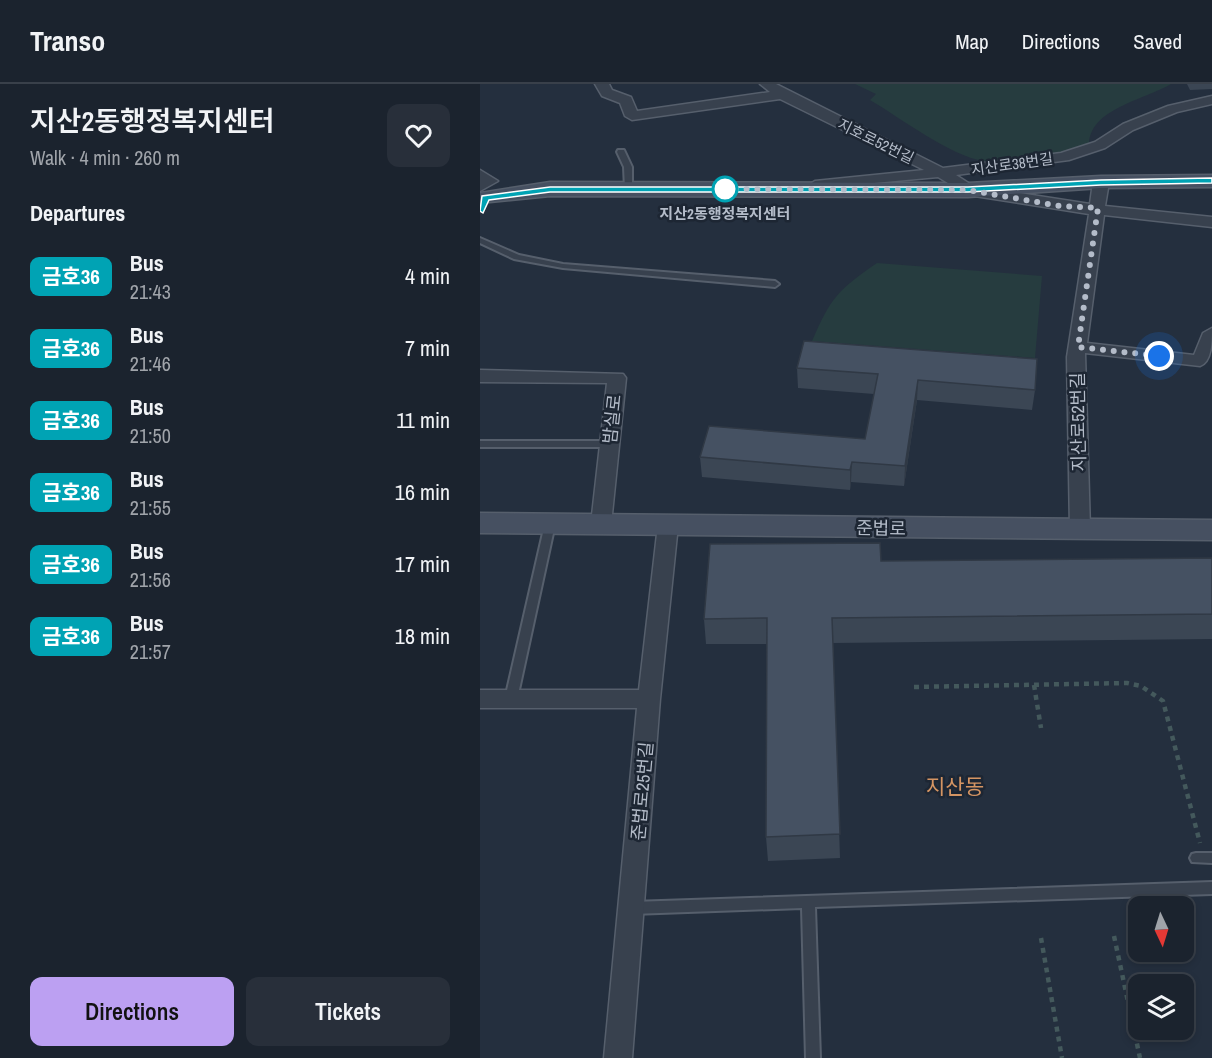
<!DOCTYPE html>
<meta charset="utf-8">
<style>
:root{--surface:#1b232e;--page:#282f3a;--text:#f1f3f6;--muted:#a0a4aa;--line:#39404a;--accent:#bca0f2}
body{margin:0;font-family:"Archivo Narrow","Noto Sans KR",sans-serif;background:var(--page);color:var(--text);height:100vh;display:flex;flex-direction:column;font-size:22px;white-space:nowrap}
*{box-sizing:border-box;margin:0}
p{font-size:20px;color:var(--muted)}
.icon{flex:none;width:33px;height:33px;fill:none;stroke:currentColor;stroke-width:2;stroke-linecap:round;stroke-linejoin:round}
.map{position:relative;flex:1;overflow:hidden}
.drawer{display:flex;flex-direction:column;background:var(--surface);width:480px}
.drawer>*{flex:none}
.badge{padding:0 12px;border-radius:9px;font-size:21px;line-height:39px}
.needle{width:39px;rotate:176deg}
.tools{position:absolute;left:648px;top:812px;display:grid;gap:12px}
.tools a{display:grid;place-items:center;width:66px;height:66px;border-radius:12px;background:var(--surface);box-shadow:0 3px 9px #0003,0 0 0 2px var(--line);font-size:30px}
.you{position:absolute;width:30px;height:30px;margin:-15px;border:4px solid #fff;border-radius:50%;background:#1a73e8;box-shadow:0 0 0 9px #1a73e833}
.map>.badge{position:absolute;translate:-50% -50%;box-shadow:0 0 0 3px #fff}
h2{padding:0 30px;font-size:22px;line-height:54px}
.round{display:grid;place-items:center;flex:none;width:63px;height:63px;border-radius:12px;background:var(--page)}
.head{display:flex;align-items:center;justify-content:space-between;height:102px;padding:0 30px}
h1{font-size:28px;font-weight:600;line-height:45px}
.button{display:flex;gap:12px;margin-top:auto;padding:12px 30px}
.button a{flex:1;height:69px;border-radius:12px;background:var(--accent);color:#111;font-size:24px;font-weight:600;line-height:69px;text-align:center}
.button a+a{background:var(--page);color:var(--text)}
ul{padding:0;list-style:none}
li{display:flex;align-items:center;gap:18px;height:72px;padding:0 30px}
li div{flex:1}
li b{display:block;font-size:22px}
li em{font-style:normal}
li .badge{min-width:66px;font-weight:700;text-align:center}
header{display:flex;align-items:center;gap:36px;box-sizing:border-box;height:84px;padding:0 30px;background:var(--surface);border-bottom:2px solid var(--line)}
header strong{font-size:28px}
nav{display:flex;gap:33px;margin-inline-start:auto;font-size:21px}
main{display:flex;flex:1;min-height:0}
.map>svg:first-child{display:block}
.green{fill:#263c3f}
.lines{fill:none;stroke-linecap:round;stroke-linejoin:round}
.lane-casing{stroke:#565f6c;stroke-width:4}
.street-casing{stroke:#565f6c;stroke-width:3}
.secondary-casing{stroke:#565f6c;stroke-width:3}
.path{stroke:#44595c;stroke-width:4.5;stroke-dasharray:5 5;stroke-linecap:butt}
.lane{fill:#38414e;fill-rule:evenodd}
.street{fill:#38414e;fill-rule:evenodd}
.secondary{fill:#465061;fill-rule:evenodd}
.wall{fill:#3b4654}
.shaded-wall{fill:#303945}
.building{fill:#455162;stroke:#303945;stroke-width:1.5}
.line{fill:#00a3b4;stroke:#fff;stroke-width:1.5}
.walk{stroke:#b4bcc9;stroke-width:6;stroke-dasharray:0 10.8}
.stop-dot{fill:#fff;stroke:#00a3b4;stroke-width:3}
.labels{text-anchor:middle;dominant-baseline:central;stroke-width:5;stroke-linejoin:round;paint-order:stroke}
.far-street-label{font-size:15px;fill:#b4bcc9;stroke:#1d2633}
.far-stop-label{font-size:15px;font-weight:bold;fill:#b4bcc9;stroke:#1d2633}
.street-label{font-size:18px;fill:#b4bcc9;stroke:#1d2633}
.quarter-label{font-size:21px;fill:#d59563;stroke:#1d2633}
</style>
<header>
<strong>Transo</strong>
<nav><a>Map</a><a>Directions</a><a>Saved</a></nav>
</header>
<main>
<section class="drawer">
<div class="head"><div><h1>지산2동행정복지센터</h1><p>Walk · 4 min · 260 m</p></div><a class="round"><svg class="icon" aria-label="heart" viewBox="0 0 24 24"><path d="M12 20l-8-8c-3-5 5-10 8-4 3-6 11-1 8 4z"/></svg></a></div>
<h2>Departures</h2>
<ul>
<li><span class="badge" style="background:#00a3b4;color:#fff">금호36</span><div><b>Bus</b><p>21:43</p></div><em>4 min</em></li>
<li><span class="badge" style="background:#00a3b4;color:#fff">금호36</span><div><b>Bus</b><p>21:46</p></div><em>7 min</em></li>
<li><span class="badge" style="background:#00a3b4;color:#fff">금호36</span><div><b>Bus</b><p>21:50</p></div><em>11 min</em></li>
<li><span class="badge" style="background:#00a3b4;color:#fff">금호36</span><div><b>Bus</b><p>21:55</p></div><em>16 min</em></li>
<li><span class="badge" style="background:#00a3b4;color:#fff">금호36</span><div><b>Bus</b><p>21:56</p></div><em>17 min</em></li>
<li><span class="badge" style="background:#00a3b4;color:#fff">금호36</span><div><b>Bus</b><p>21:57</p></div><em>18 min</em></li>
</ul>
<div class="button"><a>Directions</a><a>Tickets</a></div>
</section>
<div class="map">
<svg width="732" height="974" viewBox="0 0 732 974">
<rect width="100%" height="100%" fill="#242f3e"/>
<g class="green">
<path d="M375,0H691C664,16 609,25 609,61C576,69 538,81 504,77C472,73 419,33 390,16L396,10Z"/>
<path d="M397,179L562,192L555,274L332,257C351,213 358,206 397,179Z"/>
</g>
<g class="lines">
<defs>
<g id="lane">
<path d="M138,66H144L152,83V107L145,105L144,83L137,68Z"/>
<path d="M0,154L39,171L83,180L295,197L299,200L295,203L83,184L34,175L0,159Z"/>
<path d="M0,357H129L134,360L129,363H0Z"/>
<path d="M70,436L75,440L37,615L35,618L31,619L27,618L25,615L65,440Z"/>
<path d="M716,769H732V779L712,778L710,774L712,770Z"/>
<path d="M732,798V810L335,823L340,974H326L322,824L152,830L147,828L145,824L147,820L152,818Z"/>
</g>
<g id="street">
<path d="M115,0H129L132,6L151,13L157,27L290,8L280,0H296L463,84L581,69L615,58L643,40L688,22L732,12V20L697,28L653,46L625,64L589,76L476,91L493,102L610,120L613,98L621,93L629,98L625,122L732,133V143L624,131L607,259L714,271L723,249L732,244C732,257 732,278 720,282L605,269L610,446L607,451H593L590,446L587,273L609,130L488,111L458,93L330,105L327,102L335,97L444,86L300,15L152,36L145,32L140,19L122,12Z"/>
<path d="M0,86L18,97L0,107Z"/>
<path d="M0,286L143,290L146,294L131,440L128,445H114L111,440L127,299L0,298Z"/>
<path d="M188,434L195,436L198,441L180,615L152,974H124L157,624H0V606H159L178,441L181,436Z"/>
</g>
<g id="secondary">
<path d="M732,91V103L621,104L488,113L70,112L0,119V109L70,98L488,99L621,92Z"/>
<path d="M0,429L732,436V456L0,449Z"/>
</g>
</defs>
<use href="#lane" class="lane-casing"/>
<use href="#street" class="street-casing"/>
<use href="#secondary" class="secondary-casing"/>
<g class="path">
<path d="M554,601L561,644"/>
<path d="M434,603L647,599L661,602L683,617L720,759"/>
<path d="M634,852L660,974"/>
<path d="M561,854L582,974"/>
</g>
<use href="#lane" class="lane"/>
<use href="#street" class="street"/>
<use href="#secondary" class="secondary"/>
</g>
<g class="wall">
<path d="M707,0H732V5L710,6Z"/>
<path d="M324,257L555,306L552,326L437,316L424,402L371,398L370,406L222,393L220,373L385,355L394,310L318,304L317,284Z"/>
<path d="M732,474V555L353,559L360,774L288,777L286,753L287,560H226L224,535L401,477Z"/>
</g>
<g class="shaded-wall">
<path d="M438,296L437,316L424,402L425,382Z"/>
<path d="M372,378L371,398L370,406V386Z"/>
</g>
<g class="building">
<path d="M324,257L557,275L555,306L438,296L425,382L372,378L370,386L220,373L229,342L385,355L398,290L317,284Z"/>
<path d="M400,459L401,477L732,474V530L352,534L360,750L286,753L287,534L224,535L230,460Z"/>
</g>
<path class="line" d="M732,94V99L621,101L488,108H70L9,116L3,129L0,127L2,112L70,103H488L621,96Z"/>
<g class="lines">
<path class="walk" d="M245,105L488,106L580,122L618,124L598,263L679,272"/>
</g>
<circle class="stop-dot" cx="245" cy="105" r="12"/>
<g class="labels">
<g class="far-street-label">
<text transform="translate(396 57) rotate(26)">지호로52번길</text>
<text transform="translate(532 80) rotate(-8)">지산로38번길</text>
</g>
<g class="far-stop-label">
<text x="245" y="129">지산2동행정복지센터</text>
</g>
<g class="street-label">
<text transform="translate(132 335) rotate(-84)">밤실로</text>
<text transform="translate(598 338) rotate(-91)">지산로52번길</text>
<text transform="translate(401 444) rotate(1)">준법로</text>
<text transform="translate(162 707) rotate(-85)">준법로25번길</text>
</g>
<g class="quarter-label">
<text x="475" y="702">지산동</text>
</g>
</g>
</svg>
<div class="tools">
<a><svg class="needle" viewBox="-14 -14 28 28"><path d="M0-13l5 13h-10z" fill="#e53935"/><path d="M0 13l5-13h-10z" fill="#a0a4aa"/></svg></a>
<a><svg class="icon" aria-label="layers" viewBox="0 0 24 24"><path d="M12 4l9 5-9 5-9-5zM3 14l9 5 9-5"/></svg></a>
</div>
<div class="you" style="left:679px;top:272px"></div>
</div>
</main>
